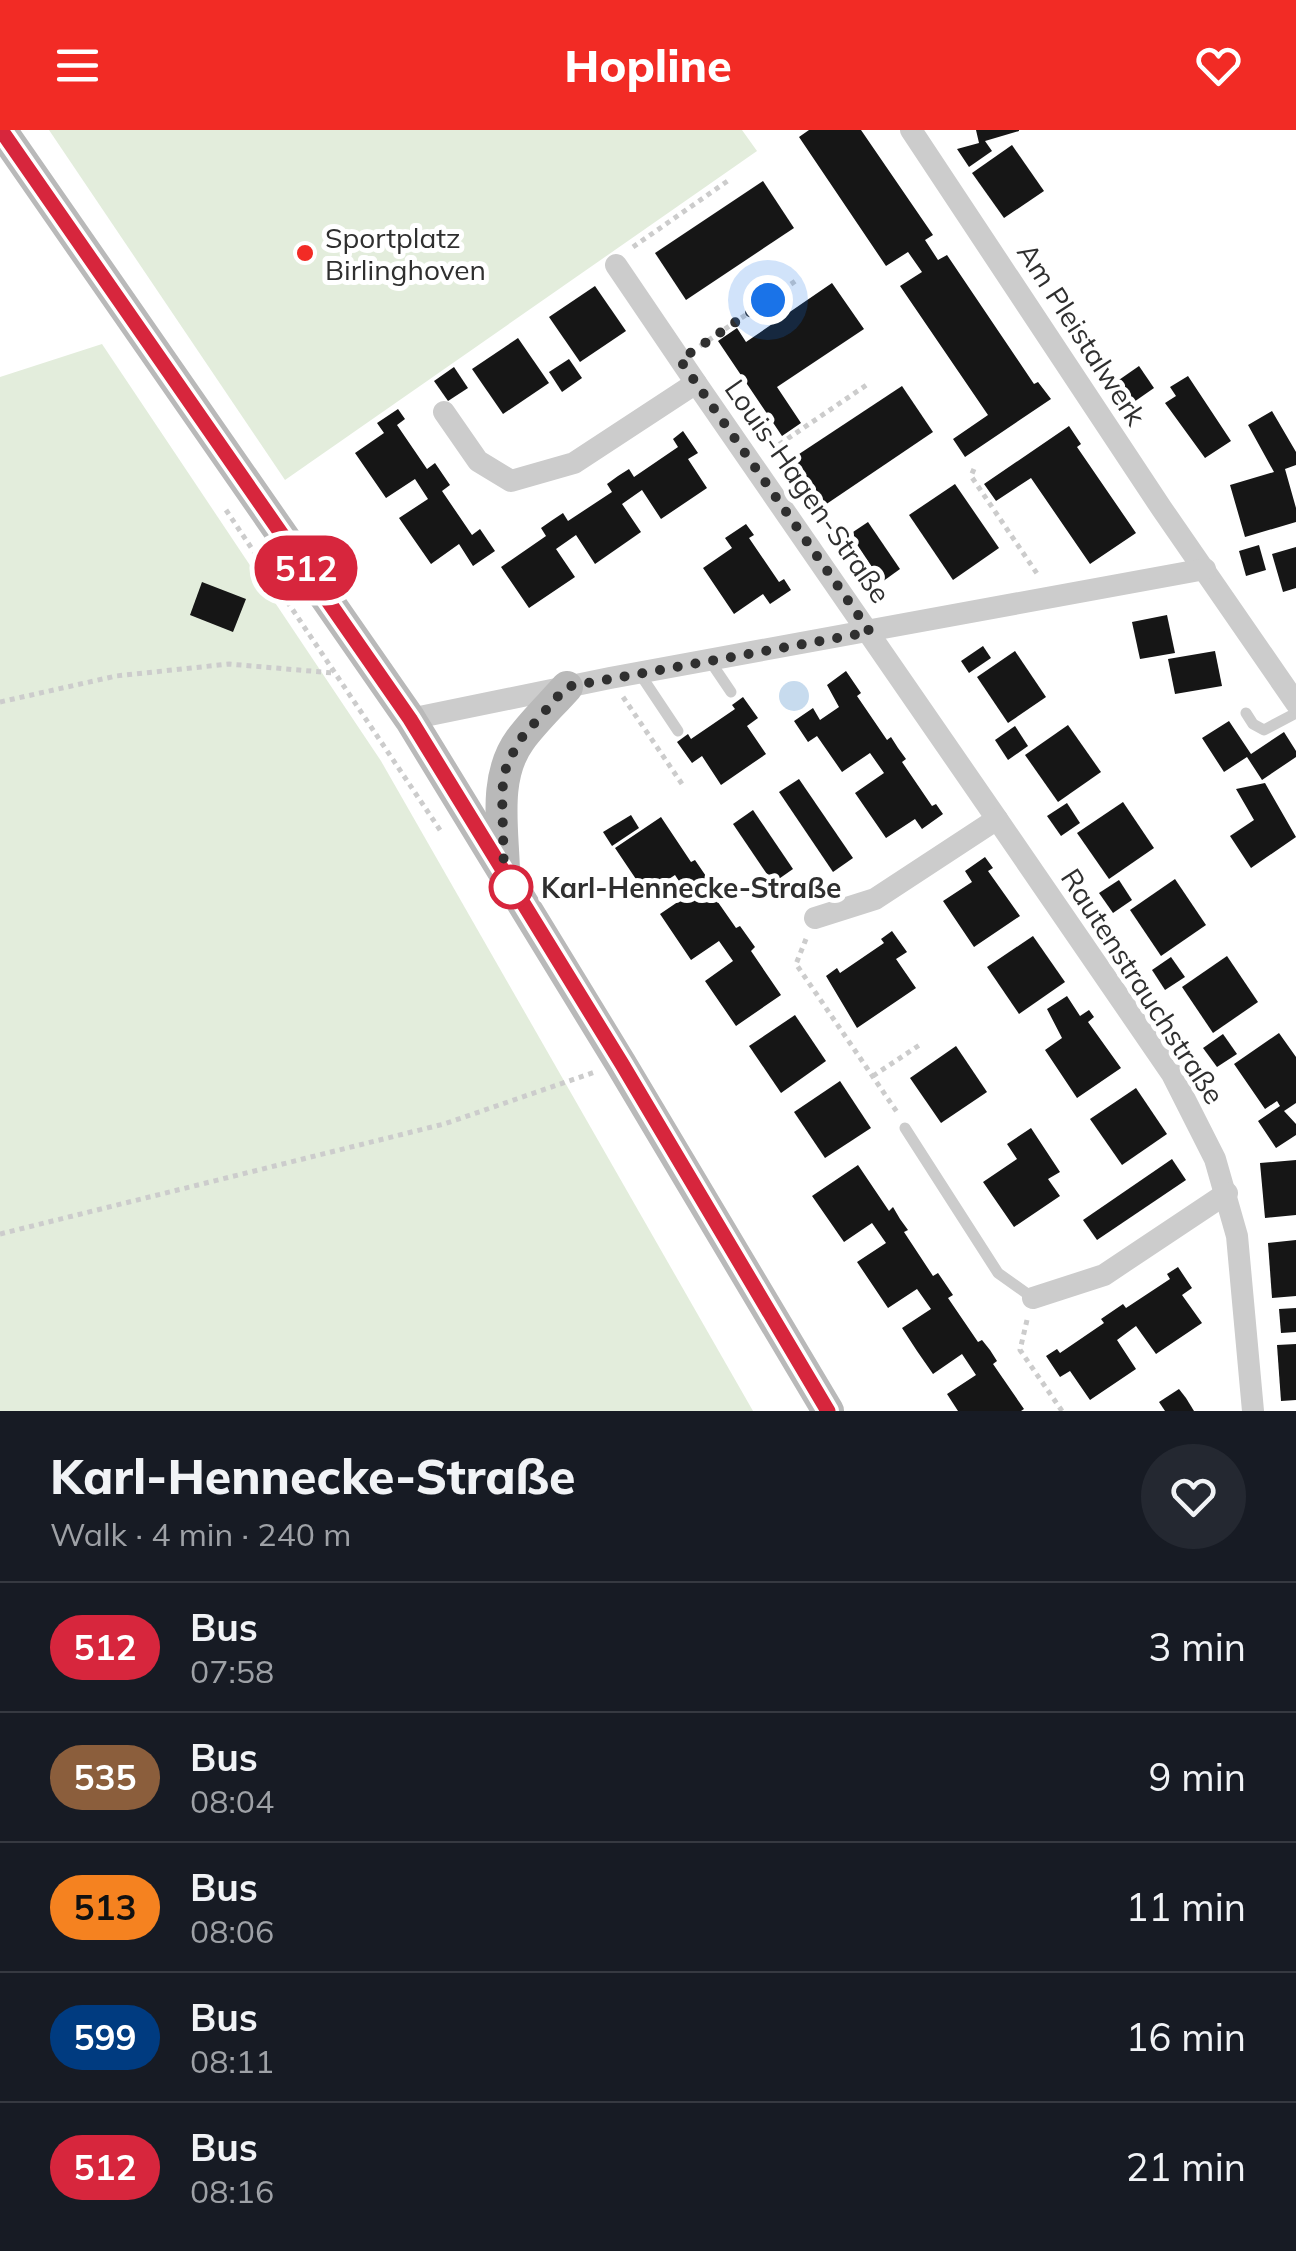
<!DOCTYPE html>
<meta charset="utf-8">
<style>
:root{--surface:#171b24;--page:#242831;--text:#f1f3f6;--muted:#9ea1a6;--line:#363941;--accent:#f22b25}
body{margin:0;font-family:Mulish,sans-serif;background:var(--page);color:var(--text);height:100vh;display:flex;flex-direction:column;font-size:38px;white-space:nowrap}
*{box-sizing:border-box;margin:0}
p{font-size:32px;color:var(--muted)}
.icon{flex:none;width:55px;height:55px;fill:none;stroke:currentColor;stroke-width:2;stroke-linecap:round;stroke-linejoin:round}
.map{position:relative;height:1281px;overflow:hidden}
.details{display:flex;flex-direction:column;background:var(--surface);flex:1}
.details>*{flex:none}
.badge{padding:0 20px;border-radius:32px;font-size:35px;line-height:65px}
.you{position:absolute;width:50px;height:50px;margin:-25px;border:8px solid #fff;border-radius:50%;background:#1a73e8;box-shadow:0 0 0 15px #1a73e833}
.map>.badge{position:absolute;translate:-50% -50%;box-shadow:0 0 0 5px #fff}
.round{display:grid;place-items:center;flex:none;width:105px;height:105px;border-radius:52px;background:var(--page)}
.headline{display:flex;align-items:center;justify-content:space-between;height:170px;padding:0 50px}
h1{font-size:48px;font-weight:800;line-height:75px}
ul{padding:0;list-style:none}
li{display:flex;align-items:center;gap:30px;height:130px;padding:0 50px;border-top:2px solid var(--line)}
li div{flex:1}
li b{display:block;font-size:38px}
li em{font-style:normal}
li .badge{min-width:110px;font-weight:700;text-align:center}
header{display:flex;justify-content:space-between;align-items:center;height:130px;padding:0 50px;background:var(--accent);color:#fff;font-size:45px;font-weight:800}
.map>svg:first-child{display:block}
.green{fill:#e3eddc}
.water{fill:#c7dbee}
.building{fill:#161616}
.lines{fill:none;stroke-linecap:round;stroke-linejoin:round}
.path{stroke:#ccc;stroke-width:5;stroke-dasharray:5 5;stroke-linecap:butt}
.lane{stroke:#ccc;stroke-width:11}
.street{stroke:#ccc;stroke-width:22}
.secondary{stroke:#b9b9b9;stroke-width:32}
.line-casing{stroke:#fff;stroke-width:22}
.line{stroke:#d7263d;stroke-width:15}
.walk{stroke:#2f2f2f;stroke-width:10;stroke-dasharray:0 18}
.poi-dot{fill:#f22b25;stroke:#fff;stroke-width:4}
.stop-dot{fill:#fff;stroke:#d7263d;stroke-width:5}
.labels{text-anchor:middle;dominant-baseline:central;stroke-width:10;stroke-linejoin:round;paint-order:stroke}
.poi-label{font-size:28px;fill:#2f2f2f;stroke:#fff;text-anchor:start}
.street-label{font-size:28px;fill:#2f2f2f;stroke:#fff}
.stop-label{font-size:28px;font-weight:bold;fill:#2f2f2f;stroke:#fff;text-anchor:start}
</style>
<header><svg class="icon" aria-label="menu" viewBox="0 0 24 24"><path d="M4 6h16M4 12h16M4 18h16"/></svg>Hopline<svg class="icon" aria-label="heart" viewBox="0 0 24 24"><path d="M12 20l-8-8c-3-5 5-10 8-4 3-6 11-1 8 4z"/></svg></header>
<div class="map">
<svg width="1296" height="1281" viewBox="0 0 1296 1281">
<rect width="100%" height="100%" fill="#fff"/>
<g class="green">
<path d="M49,0H742L757,21L285,350Z"/>
<path d="M102,214L381,631L753,1281H0V247Z"/>
</g>
<circle class="water" cx="794" cy="566" r="15"/>
<g class="building">
<path d="M809,0H861L933,105L925,110L938,130L947,125L1034,254L1038,252L1051,269L965,327L953,309L988,285L900,156L922,142L908,122L886,136L799,7Z"/>
<path d="M976,0H1019V1L985,11L992,21L969,37L957,19L979,13Z"/>
<path d="M1012,15L1044,61L1004,88L972,43Z"/>
<path d="M763,51L794,98L686,170L655,123Z"/>
<path d="M832,153L864,199L777,257L801,293L782,306L718,211L737,198L746,212Z"/>
<path d="M595,156L626,201L580,232L549,187Z"/>
<path d="M518,208L549,253L503,284L472,239Z"/>
<path d="M569,229L582,248L562,262L549,242Z"/>
<path d="M1139,236L1154,258L1131,274L1116,252Z"/>
<path d="M454,237L468,258L448,271L434,251Z"/>
<path d="M1188,246L1231,311L1205,328L1165,273L1176,266L1170,257Z"/>
<path d="M902,256L933,302L825,375L793,328Z"/>
<path d="M398,279L405,289L397,295L427,339L435,333L450,355L442,361L472,405L480,399L495,421L473,436L459,414L431,434L399,388L428,369L415,349L386,368L355,323L384,303L377,293Z"/>
<path d="M1272,281L1296,322V335L1285,339L1296,378V392L1245,407L1230,355L1274,342L1248,295Z"/>
<path d="M1069,296L1081,314L1077,317L1136,403L1090,434L1031,348L996,371L984,354Z"/>
<path d="M683,301L698,323L688,329L707,358L661,389L642,360L622,374L641,402L595,434L576,405L556,419L575,447L529,478L501,437L546,406L541,398L551,391L563,383L568,391L612,362L607,354L618,346L629,339L634,347L678,317L673,309Z"/>
<path d="M955,354L999,418L953,450L909,385Z"/>
<path d="M868,392L900,439L882,452L850,404Z"/>
<path d="M746,394L754,405L749,408L779,452L784,449L791,460L770,474L763,464L734,484L703,438L732,418L725,408Z"/>
<path d="M1259,415L1266,440L1246,446L1239,421Z"/>
<path d="M1296,417V458L1283,462L1272,424Z"/>
<path d="M202,452L246,469L233,502L190,485Z"/>
<path d="M1167,485L1175,523L1140,529L1132,492Z"/>
<path d="M983,516L991,528L969,543L961,531Z"/>
<path d="M1015,521L1046,567L1008,593L977,547Z"/>
<path d="M1215,521L1222,556L1175,564L1168,529Z"/>
<path d="M846,541L861,563L857,566L887,610L891,607L898,618L906,629L902,632L932,676L936,674L943,684L922,699L915,689L886,708L855,663L884,643L870,623L842,642L817,606L808,612L794,591L813,578L820,590L839,577L827,555Z"/>
<path d="M743,567L758,588L747,596L766,624L721,655L702,626L692,633L677,612L688,604L691,609L735,579L732,575Z"/>
<path d="M1229,591L1251,624L1284,602L1296,621V627L1262,650L1247,627L1224,642L1202,608Z"/>
<path d="M1068,595L1101,642L1058,672L1025,625Z"/>
<path d="M1015,596L1028,616L1008,630L995,610Z"/>
<path d="M799,649L853,728L833,742L779,662Z"/>
<path d="M1265,653L1296,707L1251,738L1230,706L1254,690L1236,659Z"/>
<path d="M1123,672L1154,718L1109,749L1077,703Z"/>
<path d="M1067,673L1080,693L1061,706L1047,686Z"/>
<path d="M753,680L793,739L773,753L733,694Z"/>
<path d="M631,685L639,698L612,716L603,702Z"/>
<path d="M661,687L691,732L695,730L710,752L706,755L736,798L740,796L755,817L751,821L781,865L736,896L705,851L733,831L719,811L691,830L660,784L688,765L675,745L646,764L615,718Z"/>
<path d="M985,727L993,738L988,741L1020,786L974,817L943,771L972,752L965,741Z"/>
<path d="M1175,749L1206,795L1161,826L1130,780Z"/>
<path d="M1119,750L1132,770L1113,783L1099,763Z"/>
<path d="M892,801L907,822L896,829L916,858L857,898L826,846L837,838L840,843L884,813L881,809Z"/>
<path d="M1033,806L1065,852L1019,884L987,837Z"/>
<path d="M1227,826L1258,872L1213,903L1182,857Z"/>
<path d="M1171,827L1185,847L1165,860L1152,840Z"/>
<path d="M1067,866L1080,886L1089,880L1094,887L1088,892L1121,938L1077,968L1045,920L1062,908L1047,879Z"/>
<path d="M795,885L826,931L781,963L749,916Z"/>
<path d="M1279,903L1296,927V973L1284,981L1296,994V1005L1276,1018L1258,991L1280,976L1277,971L1265,979L1234,934Z"/>
<path d="M1223,904L1237,924L1217,937L1203,918Z"/>
<path d="M956,916L987,962L941,993L910,948Z"/>
<path d="M840,951L871,998L825,1028L794,982Z"/>
<path d="M1136,958L1167,1004L1122,1035L1090,989Z"/>
<path d="M1031,998L1060,1042L1048,1049L1060,1066L1014,1097L983,1052L1017,1029L1007,1014Z"/>
<path d="M1172,1029L1186,1050L1097,1110L1083,1090Z"/>
<path d="M1296,1030V1085L1265,1088L1260,1033Z"/>
<path d="M858,1035L889,1081L893,1077L900,1089L908,1100L904,1102L933,1146L938,1143L953,1165L948,1168L978,1212L982,1210L990,1220L997,1231L993,1234L1024,1279L1021,1281H958L947,1264L976,1245L962,1224L933,1244L917,1221L902,1198L931,1179L917,1159L888,1178L857,1132L886,1113L872,1093L844,1112L812,1066Z"/>
<path d="M1296,1110V1166L1272,1168L1268,1113Z"/>
<path d="M1178,1137L1192,1158L1182,1165L1202,1193L1156,1224L1136,1196L1117,1210L1136,1239L1090,1270L1070,1241L1060,1247L1046,1226L1057,1219L1060,1223L1104,1193L1101,1189L1123,1174L1126,1178L1170,1149L1167,1144Z"/>
<path d="M1296,1178V1202L1281,1203L1279,1179Z"/>
<path d="M1296,1214V1270L1281,1271L1277,1215Z"/>
<path d="M1179,1259L1186,1268L1194,1281H1165L1159,1272Z"/>
</g>
<g class="lines">
<g class="path">
<path d="M633,117L729,50"/>
<path d="M700,216L797,150"/>
<path d="M771,320L868,254"/>
<path d="M974,339L971,346L1038,445"/>
<path d="M226,380L442,703"/>
<path d="M623,567L682,654"/>
<path d="M0,572L116,546L229,534L333,543"/>
<path d="M806,809L796,834L899,985"/>
<path d="M873,946L921,914"/>
<path d="M0,1104L444,994L595,942"/>
<path d="M1027,1190L1020,1220L1062,1281"/>
</g>
<g class="lane">
<path d="M710,531L731,562"/>
<path d="M640,544L678,601"/>
<path d="M1246,583L1253,594L1264,600L1296,583"/>
<path d="M905,998L998,1143L1033,1168"/>
</g>
<g class="street">
<path d="M911,0L1162,379L1296,573"/>
<path d="M616,135L696,253"/>
<path d="M444,282L478,331L511,351L574,333L696,253L997,689"/>
<path d="M410,589L610,548L1205,439"/>
<path d="M815,788L875,769L997,689L1172,944L1215,1029L1237,1106L1253,1281"/>
<path d="M1033,1168L1104,1145L1227,1063"/>
</g>
<g class="secondary">
<path d="M1,0L410,589L621,934L828,1281"/>
<path d="M504,741C503,698 493,647 520,610C533,592 551,575 567,557"/>
</g>
</g>
<g class="lines">
<defs>
<path id="line" d="M1,0L410,589L622,934L828,1281"/>
</defs>
<use href="#line" class="line-casing"/>
<use href="#line" class="line"/>
<path class="walk" d="M511,757L513,759L504,745L502,661L506,638L518,612L566,557L870,502L680,230L768,170"/>
</g>
<circle class="poi-dot" cx="305" cy="123" r="10"/>
<circle class="stop-dot" cx="511" cy="757" r="20"/>
<g class="labels">
<g class="poi-label">
<text x="325" y="107">Sportplatz<tspan x="325" dy="32">Birlinghoven</tspan></text>
</g>
<g class="street-label">
<text transform="translate(1082 204) rotate(57)">Am Pleistalwerk</text>
<text transform="translate(808 361) rotate(55)">Louis-Hagen-Straße</text>
<text transform="translate(1143 856) rotate(57)">Rautenstrauchstraße</text>
</g>
<g class="stop-label">
<text x="541" y="757">Karl-Hennecke-Straße</text>
</g>
</g>
</svg>
<div class="you" style="left:768px;top:170px"></div>
<b class="badge" style="left:306px;top:438px;background:#d7263d;color:#fff">512</b>
</div>
<section class="details">
<div class="headline"><div><h1>Karl-Hennecke-Straße</h1><p>Walk · 4 min · 240 m</p></div><a class="round"><svg class="icon" aria-label="heart" viewBox="0 0 24 24"><path d="M12 20l-8-8c-3-5 5-10 8-4 3-6 11-1 8 4z"/></svg></a></div>
<ul>
<li><span class="badge" style="background:#d7263d;color:#fff">512</span><div><b>Bus</b><p>07:58</p></div><em>3 min</em></li>
<li><span class="badge" style="background:#8b5e3c;color:#fff">535</span><div><b>Bus</b><p>08:04</p></div><em>9 min</em></li>
<li><span class="badge" style="background:#f58220;color:#111">513</span><div><b>Bus</b><p>08:06</p></div><em>11 min</em></li>
<li><span class="badge" style="background:#003b80;color:#fff">599</span><div><b>Bus</b><p>08:11</p></div><em>16 min</em></li>
<li><span class="badge" style="background:#d7263d;color:#fff">512</span><div><b>Bus</b><p>08:16</p></div><em>21 min</em></li>
</ul>
</section>
